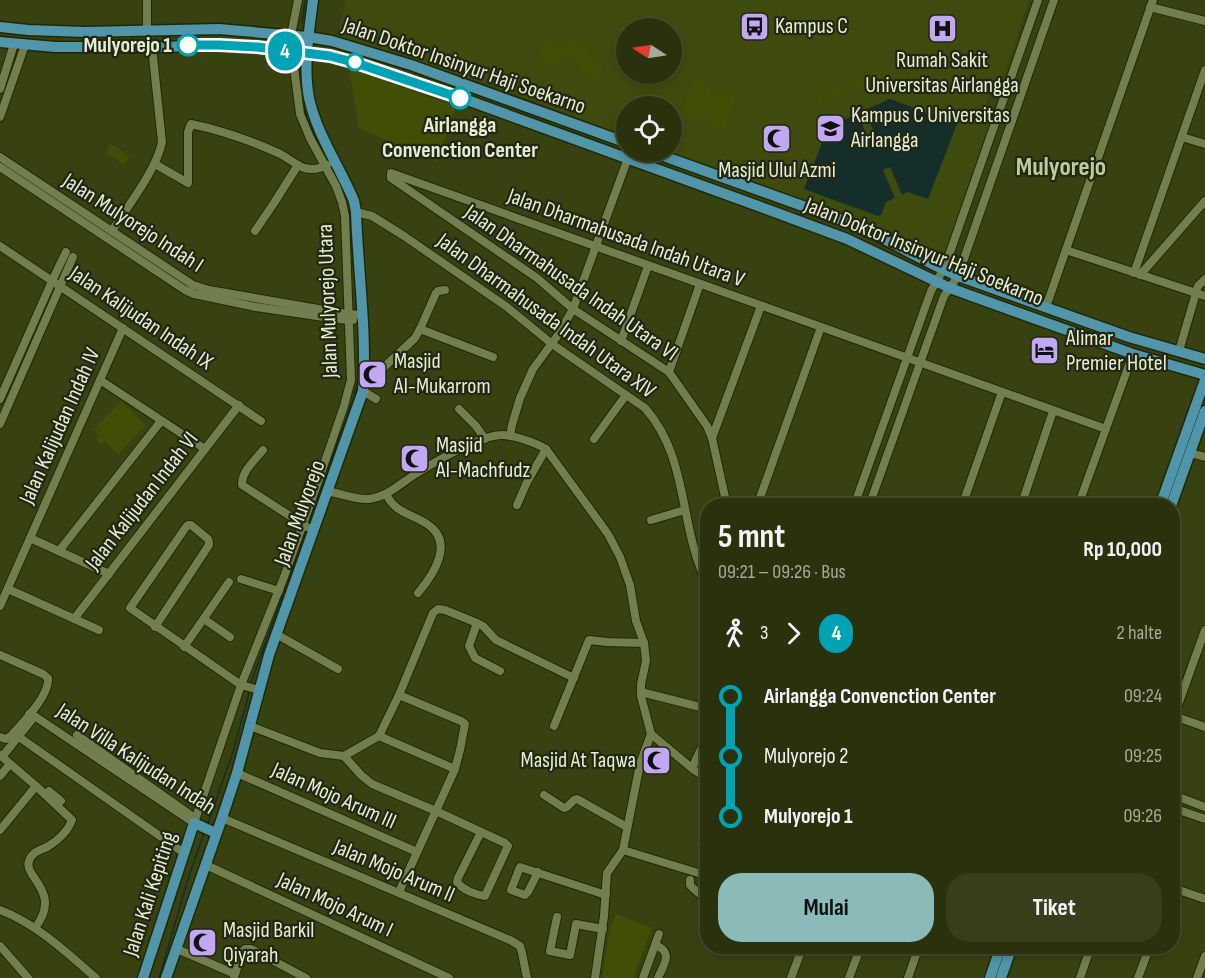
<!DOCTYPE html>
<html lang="id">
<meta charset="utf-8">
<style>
:root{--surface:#2a320d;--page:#363e1b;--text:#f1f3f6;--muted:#a5aa9d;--line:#464d2e;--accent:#8bbbb9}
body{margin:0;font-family:"Sofia Sans Condensed",sans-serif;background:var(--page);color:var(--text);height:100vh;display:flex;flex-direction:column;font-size:22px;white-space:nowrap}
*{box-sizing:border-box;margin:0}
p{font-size:20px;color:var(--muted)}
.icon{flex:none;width:33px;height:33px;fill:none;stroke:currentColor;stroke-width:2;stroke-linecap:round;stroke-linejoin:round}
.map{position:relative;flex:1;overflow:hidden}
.drawer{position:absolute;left:700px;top:498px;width:480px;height:456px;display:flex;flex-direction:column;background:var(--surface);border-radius:24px;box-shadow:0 3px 9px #0003,0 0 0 2px var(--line)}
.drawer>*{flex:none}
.badge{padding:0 12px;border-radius:20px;font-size:21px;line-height:39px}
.needle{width:39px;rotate:282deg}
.tools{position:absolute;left:616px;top:18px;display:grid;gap:12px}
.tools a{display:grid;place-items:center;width:66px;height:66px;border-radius:50%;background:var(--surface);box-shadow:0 3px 9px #0003,0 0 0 2px var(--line);font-size:30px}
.map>.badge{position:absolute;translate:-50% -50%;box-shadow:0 0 0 3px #fff}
.legs{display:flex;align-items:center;gap:9px;height:66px;padding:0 18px;font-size:20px}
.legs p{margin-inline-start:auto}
.head{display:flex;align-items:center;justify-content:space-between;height:102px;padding:0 18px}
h1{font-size:33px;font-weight:700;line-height:45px}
.cta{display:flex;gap:12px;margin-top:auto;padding:12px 18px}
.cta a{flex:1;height:69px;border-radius:24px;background:var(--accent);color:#111;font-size:24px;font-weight:700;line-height:69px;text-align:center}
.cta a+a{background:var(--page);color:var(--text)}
ul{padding:0 18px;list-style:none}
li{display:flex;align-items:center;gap:21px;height:60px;font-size:22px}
li i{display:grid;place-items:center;width:9px;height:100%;margin:0 8px;background:currentColor}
li i::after{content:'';width:15px;height:15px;margin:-8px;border:4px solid;border-radius:50%;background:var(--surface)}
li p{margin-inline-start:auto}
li:first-child i{background:linear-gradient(#0000 50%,currentColor 0)}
li:last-child i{background:linear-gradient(currentColor 50%,#0000 0)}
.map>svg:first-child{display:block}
.built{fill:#3f4a0f;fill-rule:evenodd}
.green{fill:#414e06}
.water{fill:#162e2a}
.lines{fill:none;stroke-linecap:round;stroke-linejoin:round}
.stream{stroke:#162e2a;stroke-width:1.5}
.minor-casing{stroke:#202803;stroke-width:10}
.major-casing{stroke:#202803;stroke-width:13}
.minor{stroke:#727e4d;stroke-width:8}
.major{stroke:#5095a9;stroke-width:10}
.line-1-casing{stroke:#fff;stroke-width:14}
.line-1{stroke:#00a3b4;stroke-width:9}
.stop-1-dot{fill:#fff;stroke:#00a3b4;stroke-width:3}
.labels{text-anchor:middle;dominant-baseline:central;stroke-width:4.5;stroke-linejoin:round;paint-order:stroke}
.poi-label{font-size:22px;fill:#e5edd2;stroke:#212712;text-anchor:start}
.stop-label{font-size:22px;font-weight:bold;fill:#e5edd2;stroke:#212712;text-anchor:end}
.street-label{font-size:22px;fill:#e5edd2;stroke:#212712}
.quarter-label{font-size:26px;font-weight:bold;fill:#becc98;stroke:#212712}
</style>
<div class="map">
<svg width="1205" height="978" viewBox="0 0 1205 978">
<rect width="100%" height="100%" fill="#384211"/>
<path class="built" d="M346,0H1029L1002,82L995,89L989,93L984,109L991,120L945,255L943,258L939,259L933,257L864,224L669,152H672V106H627V136L484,83L388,51L337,39ZM627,28H672V74H627Z"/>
<g class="green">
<path d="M569,36L576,38L574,43L582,46L584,41L591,44L587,56L604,62L598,80L579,73L582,65L562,57L558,66L538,59L545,40L565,47Z"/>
<path d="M349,68L456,107L436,162L359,128Z"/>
<path d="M878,70H885L886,72L880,74L882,78L853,90L850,83Z"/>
<path d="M693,79L705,83L704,87L711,89L710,94L715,96L717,91L722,93L724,88L727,89L726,91L737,95L724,130L706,124L707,118L701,116L699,121L678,113L679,111H681Z"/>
<path d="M845,85L848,92L819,105L817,97Z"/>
<path d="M111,144L130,156L124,165L106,153Z"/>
<path d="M121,401L146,425L118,454L104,441L101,444L96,439L99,435L94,429Z"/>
<path d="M704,820L708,821V850L696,845Z"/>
<path d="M616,914L652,928L633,978H602L610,929Z"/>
</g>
<path class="water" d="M890,99L957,124L928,199L908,192L902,195L890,167L883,170L895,198L886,202L881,215L878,216L804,189L828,127L857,114L871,144L878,142L865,110Z"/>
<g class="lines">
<g class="stream">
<path d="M302,23L305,0"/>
<path d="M302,99L307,119L327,161"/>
<path d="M331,168L338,179"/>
<path d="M308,524L354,397L358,380L359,358"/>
<path d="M251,685L254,674L307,529"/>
<path d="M208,823L232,755L250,690"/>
<path d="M159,978L189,876L204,833"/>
</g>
<defs>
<g id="minor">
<path d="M147,0V31"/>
<path d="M1150,7L1205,21"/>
<path d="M291,35L298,0"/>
<path d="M0,89L14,44"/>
<path d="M0,117L25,45"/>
<path d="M1182,137L1205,144"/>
<path d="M0,157L193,285L209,290L347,314L362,315"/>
<path d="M155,164L188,183V132L191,124C220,130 249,140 276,152C286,156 294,164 304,168C313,170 320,169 327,165"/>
<path d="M0,167L185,290L194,294L256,307L337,319L353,320"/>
<path d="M356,212L372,216L404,236L507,307L552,344L645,408C690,459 678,527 708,585"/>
<path d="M112,231C127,207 157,169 162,142L152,47"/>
<path d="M255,231L274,203L298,165"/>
<path d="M0,246L261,421"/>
<path d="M1066,250L1205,296"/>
<path d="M1134,273L1205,70"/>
<path d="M1140,275L1205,201"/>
<path d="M1046,307L1153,0"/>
<path d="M420,329L493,357"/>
<path d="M621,341L648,266"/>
<path d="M1179,351L1198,286L1205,279"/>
<path d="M669,372L700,284"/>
<path d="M100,380L205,449"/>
<path d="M363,387L415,338L420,329L436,293L438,291L445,290"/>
<path d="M363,391L376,399"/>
<path d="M0,399L52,281L66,252"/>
<path d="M459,409L476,426L485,439"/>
<path d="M0,424L73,257"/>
<path d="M510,436L512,425L520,398L533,369L558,335L573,309L628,158"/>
<path d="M712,438L761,306"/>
<path d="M594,439L626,395"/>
<path d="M263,450C255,460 241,472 242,485L307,527"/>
<path d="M1190,453L1205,457"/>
<path d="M328,491C341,494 356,500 369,499C387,497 400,484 414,475C433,463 480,435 502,435C514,435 536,443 546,449L608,534L620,557L630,585L636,621L644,643L646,661L641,684V696L651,734"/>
<path d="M386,494C396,514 411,513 427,524C455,542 434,574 418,593"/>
<path d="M517,505L527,482L546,449"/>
<path d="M727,506L712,438L707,426L669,372L573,309L537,278L391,178V173L1106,429"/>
<path d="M757,506L821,327"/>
<path d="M854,506L931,291L943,270L947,261L1038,0"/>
<path d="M869,506L944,296L958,276L1054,0"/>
<path d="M962,506L1002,392"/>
<path d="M1021,506L1053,411"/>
<path d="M1078,506L1133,354"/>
<path d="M651,520L685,510"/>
<path d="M30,538L109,574"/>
<path d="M59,551L161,421"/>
<path d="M241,579L279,591"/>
<path d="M8,589L99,630"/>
<path d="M0,606L123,328"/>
<path d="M74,619L239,405"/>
<path d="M204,619L230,637"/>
<path d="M477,623L469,646L475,658L500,671"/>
<path d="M155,627L209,545V542L208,539L191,525H188L186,527L130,608L241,685L259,690"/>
<path d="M276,634L338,669"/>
<path d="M184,647L229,582"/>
<path d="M0,655L43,674L48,678C50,695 23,722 12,735L6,739L0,737"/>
<path d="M641,692L708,709"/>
<path d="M29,714L36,717L194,823L241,685L284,577L318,482L344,406L351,380L345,216L342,202L336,186L310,138L300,114L292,52"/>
<path d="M1174,716L1205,727"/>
<path d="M1173,719L1205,630"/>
<path d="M250,726L320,753L344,756L361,775L372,784L436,811L505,843L508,846L485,896C476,895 463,890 457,882L458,878L481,832"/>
<path d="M554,726L589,640L607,642L644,643"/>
<path d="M651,734L694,770L708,779"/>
<path d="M77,735L192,816"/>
<path d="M379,736L455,769"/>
<path d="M19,737L184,853"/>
<path d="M0,755L36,786L72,820C68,831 57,841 47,847C40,850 32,852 29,861C23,877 63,892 35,928"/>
<path d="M344,756L379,736L399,695L433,613L438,609L445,610L477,623L483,626L496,640L574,678"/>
<path d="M2,757L34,717"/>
<path d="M692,768L708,734"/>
<path d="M237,773L417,852"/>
<path d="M0,776L10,764"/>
<path d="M49,791L61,801"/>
<path d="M544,795L564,808L567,807L574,800L577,799L627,827"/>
<path d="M1173,795L1205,807"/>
<path d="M1173,808L1205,819"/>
<path d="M222,818L510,940L520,946L522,953L527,978"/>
<path d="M0,830L36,786"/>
<path d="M623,850L708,876"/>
<path d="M206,865L449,978"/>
<path d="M538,872L528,892L525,895L511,890L520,867L606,895"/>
<path d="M690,880V885C695,890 700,897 708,894"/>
<path d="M1173,888L1205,899"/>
<path d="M399,892L455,769L460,750L465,724L461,721L399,695"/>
<path d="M0,910C37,924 67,953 96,978"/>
<path d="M557,917L550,951L570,955L576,924L603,929"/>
<path d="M655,945C674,952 664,964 658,978"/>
<path d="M0,946L28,978"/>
<path d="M177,949L235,974"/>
<path d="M234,978L242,952L245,949H251L306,978"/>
<path d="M595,978L604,916L607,873L623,850L640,764L651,734"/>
<path d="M643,978L659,934"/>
<path d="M791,978L803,946"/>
<path d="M849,978L861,946"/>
<path d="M908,978L919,946"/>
<path d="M1080,978L1091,946"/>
<path d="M1138,978L1150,946"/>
<path d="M1197,978L1205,956"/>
</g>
<g id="major">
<path d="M0,27L28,30L85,32L219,29L308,37L332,41L411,65L627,143"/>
<path d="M0,42L55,47H163L219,45L257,47L330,56L356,63L423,84L769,210L847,239L950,288L969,295L1133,354L1205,375"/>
<path d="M652,152L853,224C889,240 922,261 958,276L1129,337L1205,359"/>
<path d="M1160,506L1205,380"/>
<path d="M1171,506L1205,411"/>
<path d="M143,978L194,823L216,833"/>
<path d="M166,978L222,818L237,773L269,655L363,391C367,332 358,271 356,212L354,201C340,167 317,135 309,98C303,66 309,32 313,0"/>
<path d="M990,978L1001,946"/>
<path d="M1001,978L1012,946"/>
</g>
</defs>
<use href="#minor" class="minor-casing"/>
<use href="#major" class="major-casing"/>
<use href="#minor" class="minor"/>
<use href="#major" class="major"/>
</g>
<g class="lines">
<defs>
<path id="line-1" d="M188,45H219L257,47L330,56L356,63L460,98"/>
</defs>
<use href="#line-1" class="line-1-casing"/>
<use href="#line-1" class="line-1"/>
</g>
<defs>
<symbol id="bus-square" viewBox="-11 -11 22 22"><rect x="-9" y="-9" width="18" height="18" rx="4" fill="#c2a7f2" stroke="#212712"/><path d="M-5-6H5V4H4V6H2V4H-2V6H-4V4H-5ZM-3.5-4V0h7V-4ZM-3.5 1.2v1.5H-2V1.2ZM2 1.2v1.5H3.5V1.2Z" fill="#111"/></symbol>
<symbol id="hospital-square" viewBox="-11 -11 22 22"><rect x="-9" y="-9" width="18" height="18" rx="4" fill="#c2a7f2" stroke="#212712"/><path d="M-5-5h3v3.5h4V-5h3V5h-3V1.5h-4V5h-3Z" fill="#111"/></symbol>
<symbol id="university-square" viewBox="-11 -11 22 22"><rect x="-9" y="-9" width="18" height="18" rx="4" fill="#c2a7f2" stroke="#212712"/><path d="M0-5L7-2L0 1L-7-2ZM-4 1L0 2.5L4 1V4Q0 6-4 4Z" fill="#111"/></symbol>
<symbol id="mosque-square" viewBox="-11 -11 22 22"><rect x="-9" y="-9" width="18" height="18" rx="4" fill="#c2a7f2" stroke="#212712"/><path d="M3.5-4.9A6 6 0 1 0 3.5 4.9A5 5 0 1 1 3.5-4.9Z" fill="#111"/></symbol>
<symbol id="hotel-square" viewBox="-11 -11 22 22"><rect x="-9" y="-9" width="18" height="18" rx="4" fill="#c2a7f2" stroke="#212712"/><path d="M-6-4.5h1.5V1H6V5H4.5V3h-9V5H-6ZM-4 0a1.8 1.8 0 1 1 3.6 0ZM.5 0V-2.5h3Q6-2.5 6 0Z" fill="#111"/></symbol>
</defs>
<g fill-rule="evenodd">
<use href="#bus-square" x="738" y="10" width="33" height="33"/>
<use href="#hospital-square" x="926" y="12" width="33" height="33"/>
<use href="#university-square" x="814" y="112" width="33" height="33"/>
<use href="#mosque-square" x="760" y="122" width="33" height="33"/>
<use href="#hotel-square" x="1028" y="334" width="33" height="33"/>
<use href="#mosque-square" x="356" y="358" width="33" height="33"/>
<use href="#mosque-square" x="398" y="442" width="33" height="33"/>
<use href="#mosque-square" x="640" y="744" width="33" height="33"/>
<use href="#mosque-square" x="186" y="926" width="33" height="33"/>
</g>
<g class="stop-1-dot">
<circle cx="188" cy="45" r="10"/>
<circle cx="355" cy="62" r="8"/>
<circle cx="460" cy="98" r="10"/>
</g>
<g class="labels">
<g class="poi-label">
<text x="775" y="26">Kampus C</text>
<text x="942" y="60" text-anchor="middle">Rumah Sakit<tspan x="942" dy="25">Universitas Airlangga</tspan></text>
<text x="851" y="115">Kampus C Universitas<tspan x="851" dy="25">Airlangga</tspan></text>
<text x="777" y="170" text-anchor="middle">Masjid Ulul Azmi</text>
<text x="1066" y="338">Alimar<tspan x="1066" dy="25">Premier Hotel</tspan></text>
<text x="394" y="361">Masjid<tspan x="394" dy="25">Al-Mukarrom</tspan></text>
<text x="436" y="445">Masjid<tspan x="436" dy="25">Al-Machfudz</tspan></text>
<text x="636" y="760" text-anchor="end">Masjid At Taqwa</text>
<text x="223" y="930">Masjid Barkil<tspan x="223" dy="25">Qiyarah</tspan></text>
</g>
<g class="stop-label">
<text x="172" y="45">Mulyorejo 1</text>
<text x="460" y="125" text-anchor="middle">Airlangga<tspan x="460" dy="25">Convenction Center</tspan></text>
</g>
<g class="street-label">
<text transform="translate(464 66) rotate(19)">Jalan Doktor Insinyur Haji Soekarno</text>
<text transform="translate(133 223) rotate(33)">Jalan Mulyorejo Indah I</text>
<text transform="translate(626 238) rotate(20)">Jalan Dharmahusada Indah Utara V</text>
<text transform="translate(924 252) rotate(22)">Jalan Doktor Insinyur Haji Soekarno</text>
<text transform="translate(571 283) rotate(35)">Jalan Dharmahusada Indah Utara VI</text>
<text transform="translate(328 301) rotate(-92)">Jalan Mulyorejo Utara</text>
<text transform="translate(546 316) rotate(36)">Jalan Dharmahusada Indah Utara XIV</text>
<text transform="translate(141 318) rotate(34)">Jalan Kalijudan Indah IX</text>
<text transform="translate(60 426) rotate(-66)">Jalan Kalijudan Indah IV</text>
<text transform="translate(142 501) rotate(-52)">Jalan Kalijudan Indah VI</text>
<text transform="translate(300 513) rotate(-70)">Jalan Mulyorejo</text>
<text transform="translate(136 759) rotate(33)">Jalan Villa Kalijudan Indah</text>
<text transform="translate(334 796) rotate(24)">Jalan Mojo Arum III</text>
<text transform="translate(394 871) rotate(23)">Jalan Mojo Arum II</text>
<text transform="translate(150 894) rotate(-72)">Jalan Kali Kepiting</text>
<text transform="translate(335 905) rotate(25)">Jalan Mojo Arum I</text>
</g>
<g class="quarter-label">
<text x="1061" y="167">Mulyorejo</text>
</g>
</g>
</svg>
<div class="tools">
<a><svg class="needle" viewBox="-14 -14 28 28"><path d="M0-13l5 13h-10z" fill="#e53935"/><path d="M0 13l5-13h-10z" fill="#a5aa9d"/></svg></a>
<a><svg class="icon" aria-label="locate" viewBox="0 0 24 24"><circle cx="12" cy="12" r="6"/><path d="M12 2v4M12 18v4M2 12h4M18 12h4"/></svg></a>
</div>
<b class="badge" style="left:285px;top:51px;background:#00a3b4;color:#fff">4</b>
<section class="drawer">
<div class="head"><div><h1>5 mnt</h1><p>09:21 – 09:26 · Bus</p></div><b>Rp 10,000</b></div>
<div class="legs"><svg class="icon" aria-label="walk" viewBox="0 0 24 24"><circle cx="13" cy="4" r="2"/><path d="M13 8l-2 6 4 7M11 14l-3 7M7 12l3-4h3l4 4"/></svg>3<svg class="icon" aria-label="forward" viewBox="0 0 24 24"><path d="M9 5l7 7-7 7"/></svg><b class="badge" style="background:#00a3b4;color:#fff">4</b><p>2 halte</p></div>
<ul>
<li><i style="color:#00a3b4"></i><b>Airlangga Convenction Center</b><p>09:24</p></li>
<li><i style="color:#00a3b4"></i><span>Mulyorejo 2</span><p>09:25</p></li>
<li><i style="color:#00a3b4"></i><b>Mulyorejo 1</b><p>09:26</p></li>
</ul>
<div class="cta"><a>Mulai</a><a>Tiket</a></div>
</section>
</div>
